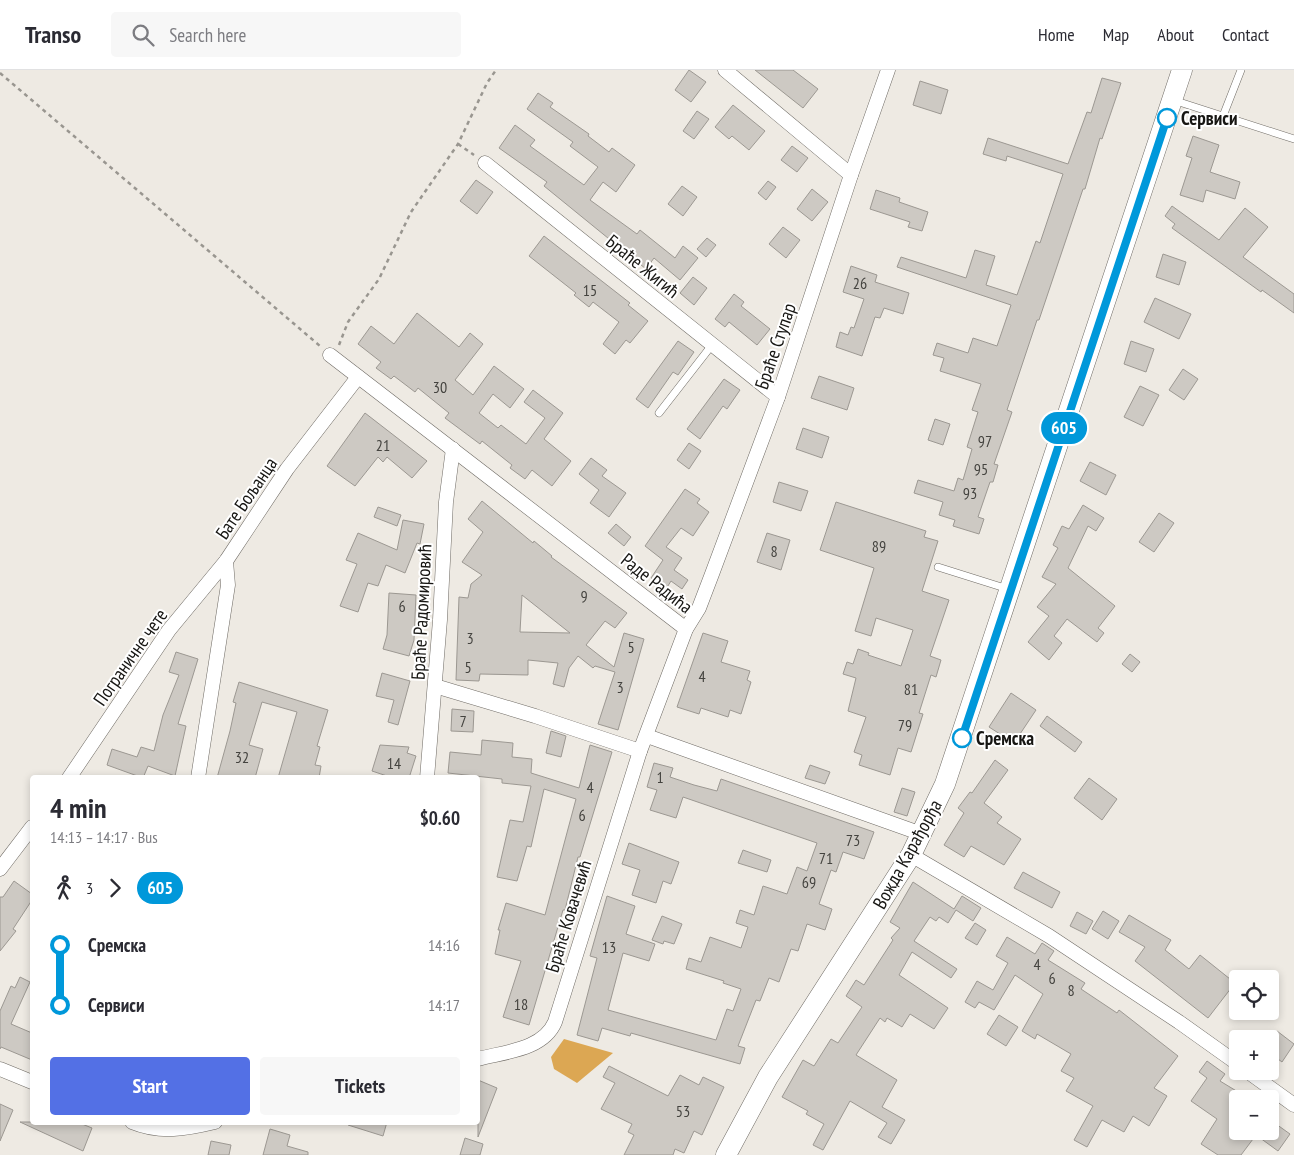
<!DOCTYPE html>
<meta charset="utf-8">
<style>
:root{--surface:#fff;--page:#f7f7f7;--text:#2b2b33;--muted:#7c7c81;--line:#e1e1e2;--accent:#5370e5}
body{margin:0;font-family:"PT Sans Narrow",sans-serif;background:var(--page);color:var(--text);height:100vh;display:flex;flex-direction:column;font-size:19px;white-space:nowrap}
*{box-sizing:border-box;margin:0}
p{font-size:16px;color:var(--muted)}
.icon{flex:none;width:28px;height:28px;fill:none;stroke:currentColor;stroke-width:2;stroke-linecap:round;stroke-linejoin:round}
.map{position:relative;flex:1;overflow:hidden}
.sheet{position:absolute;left:30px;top:705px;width:450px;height:350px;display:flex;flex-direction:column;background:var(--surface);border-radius:5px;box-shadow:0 2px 8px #0003}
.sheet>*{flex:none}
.badge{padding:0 10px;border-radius:16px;font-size:18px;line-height:32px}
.tools{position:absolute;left:1229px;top:900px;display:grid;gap:10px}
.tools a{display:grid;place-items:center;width:50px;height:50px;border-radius:5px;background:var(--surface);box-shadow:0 2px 8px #0003;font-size:25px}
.map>.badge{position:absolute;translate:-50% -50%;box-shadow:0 0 0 2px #fff}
.legs{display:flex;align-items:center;gap:8px;height:55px;padding:0 20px;font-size:16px}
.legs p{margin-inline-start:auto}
.headline{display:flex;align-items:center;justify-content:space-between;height:85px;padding:0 20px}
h1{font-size:28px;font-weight:700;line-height:38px}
.button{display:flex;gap:10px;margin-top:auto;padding:10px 20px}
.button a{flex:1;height:58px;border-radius:5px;background:var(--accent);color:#fff;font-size:20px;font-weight:700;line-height:58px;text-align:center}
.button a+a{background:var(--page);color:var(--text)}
ul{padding:0 20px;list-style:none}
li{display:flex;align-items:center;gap:18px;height:60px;font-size:19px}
li i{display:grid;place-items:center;width:8px;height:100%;margin:0 6px;background:currentColor}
li i::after{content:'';width:12px;height:12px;margin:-6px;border:4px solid;border-radius:50%;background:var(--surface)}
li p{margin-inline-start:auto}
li:first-child i{background:linear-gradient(#0000 50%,currentColor 0)}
li:last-child i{background:linear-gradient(currentColor 50%,#0000 0)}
header{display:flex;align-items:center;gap:30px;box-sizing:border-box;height:70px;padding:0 25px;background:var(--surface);border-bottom:1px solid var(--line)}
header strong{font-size:24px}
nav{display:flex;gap:28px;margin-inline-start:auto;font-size:18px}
.search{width:350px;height:45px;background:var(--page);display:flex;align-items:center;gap:12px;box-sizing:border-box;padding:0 18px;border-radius:5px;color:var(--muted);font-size:19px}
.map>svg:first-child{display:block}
.forest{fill:#dca753}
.building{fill:#cdc9c3;stroke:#9c9892;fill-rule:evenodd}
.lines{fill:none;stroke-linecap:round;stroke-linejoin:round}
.lane-casing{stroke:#6f6b65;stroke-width:8}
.street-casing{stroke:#6f6b65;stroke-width:15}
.secondary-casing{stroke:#6f6b65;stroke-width:21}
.path{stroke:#999690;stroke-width:2.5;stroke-dasharray:4 4;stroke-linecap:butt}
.lane{stroke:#fff;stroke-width:7}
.street{stroke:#fff;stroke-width:14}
.secondary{stroke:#fff;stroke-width:20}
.line-1-casing{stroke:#fff;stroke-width:11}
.line-1{stroke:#0098da;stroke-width:8}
.stop-1-dot{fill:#fff;stroke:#0098da;stroke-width:2.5}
.labels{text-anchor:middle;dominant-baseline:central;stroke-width:4;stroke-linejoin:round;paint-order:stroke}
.number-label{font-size:16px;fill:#44433f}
.stop-label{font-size:19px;font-weight:bold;fill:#171613;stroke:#fff;text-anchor:start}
.street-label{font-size:19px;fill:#171613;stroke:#fff}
</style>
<header>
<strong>Transo</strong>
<div class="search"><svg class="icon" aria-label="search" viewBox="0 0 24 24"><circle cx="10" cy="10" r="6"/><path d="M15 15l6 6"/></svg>Search here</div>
<nav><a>Home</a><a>Map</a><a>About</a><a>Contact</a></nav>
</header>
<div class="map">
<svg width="1294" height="1085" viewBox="0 0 1294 1085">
<rect width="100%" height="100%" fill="#eeeae3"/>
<path class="forest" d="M564,969L613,983L577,1013L554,999L551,987Z"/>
<g class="building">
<path d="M689,0L706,12L691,32L675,20Z"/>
<path d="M755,0H793L818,19L803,38Z"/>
<path d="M1102,8L1121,13L1102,69L1100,68L1085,119H1083L1039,250H1037L1007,340L1012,342L994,394L998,395L993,412H990L978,447L984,449L979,464L953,456L955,450L939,445L943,432L914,423L918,410L954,421L958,408L963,410L972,379L967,377L978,342L972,340L981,314L940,301L944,288L933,285L937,273L968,283L973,268L997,276L1011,235L897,197L901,187L966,208L975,180L995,186L986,215L1017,225L1036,171L1040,173L1063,104L1007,86L1006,91L983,84L988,68L1068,94L1087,42L1091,43Z"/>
<path d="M920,11L948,20L941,44L913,35Z"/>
<path d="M538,23L553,33L550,37L589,64L588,66L609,82L612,78L635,95L616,122L603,112L590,130L637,164L640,160L675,188L683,176L698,188L680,210L654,188L646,199L544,116L547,112L499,78L515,55L535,70L530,76L584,115L598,97L570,76L573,72L527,39Z"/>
<path d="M733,35L765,61L749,80L732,66L729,69L715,57Z"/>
<path d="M697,41L709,49L694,69L683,61Z"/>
<path d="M1193,66L1219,75L1210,102L1240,112L1235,129L1206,120L1203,132L1180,125L1192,88L1186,86Z"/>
<path d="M792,76L808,88L797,102L781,90Z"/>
<path d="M476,110L493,122L477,144L460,131Z"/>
<path d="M768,111L776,117L766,130L758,123Z"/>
<path d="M682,116L697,127L683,146L668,134Z"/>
<path d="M812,119L828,132L812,151L797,139Z"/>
<path d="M876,120L900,128L899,132L928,142L922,161L908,157L910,152L870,139Z"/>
<path d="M1172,136L1219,170L1245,138L1268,157L1243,187L1294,224V243L1262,220L1261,222L1172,158L1175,154L1165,146Z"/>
<path d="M783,157L800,170L786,188L769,174Z"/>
<path d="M544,166L630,233L628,235L648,251L630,273L626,270L615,284L603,274L619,252L593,232L589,237L574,225L576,223L529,186Z"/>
<path d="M707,168L716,175L706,187L697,179Z"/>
<path d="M1163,184L1186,192L1179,215L1156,207Z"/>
<path d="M851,196L877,205L875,212L909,223L903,244L884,238L880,248L875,247L862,286L836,277L840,262L848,265L851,257L854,258L864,229L843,222Z"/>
<path d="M693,207L707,218L694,235L680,223Z"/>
<path d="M734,224L744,232L741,236L770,259L757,275L729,252L725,257L715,249Z"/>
<path d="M1155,228L1191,244L1179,269L1144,252Z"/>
<path d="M417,243L459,277L470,263L483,274L455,310L473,325L494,296L524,319L510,338L493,324L479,343L498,358L501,355L526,374L545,348L524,332L533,320L563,343L544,369L571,391L552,416L532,400L525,409L510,398L512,395L482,371L480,374L445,348L449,343L418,318L415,322L394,306L391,309L376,298L381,292L358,274L371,256L394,274Z"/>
<path d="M678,271L694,282L678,305L673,302L648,338L636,329Z"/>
<path d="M1131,271L1154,279L1146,302L1124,294Z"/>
<path d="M1183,299L1198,309L1184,330L1169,320Z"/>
<path d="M819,306L854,318L847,340L811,328Z"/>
<path d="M724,309L740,320L727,339L723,336L700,369L687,359Z"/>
<path d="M1140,316L1159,325L1143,356L1124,347Z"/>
<path d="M365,343L427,391L412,408L387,387L383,392L378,387L355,416L327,396Z"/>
<path d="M935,349L950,354L943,375L928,370Z"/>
<path d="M803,358L829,367L822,388L796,379Z"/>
<path d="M689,373L701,381L689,399L677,390Z"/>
<path d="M591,388L607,400L602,406L626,423L609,447L590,433L599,420L579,404Z"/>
<path d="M1090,392L1116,405L1106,425L1080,411Z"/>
<path d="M779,412L808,421L801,441L773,432Z"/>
<path d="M685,419L700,429L697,433L709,442L693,466L681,458L666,477L682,488L674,500L688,510L682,519L671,511L666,519L651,508L663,490L645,476Z"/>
<path d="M482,431L533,473L534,471L552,486L551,487L627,543L615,558L605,551L586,575L614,597L624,563L644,569L618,660L598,654L615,602L595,596L593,598L578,586L569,598L564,617L553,614L558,593L528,590V605L480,604L479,611L456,610L459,527L468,528L471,514L482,505L462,492L483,462L468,449ZM522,525L570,563L520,562Z"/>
<path d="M836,432L926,461L924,467L938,471L922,521L949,530L930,586L941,590L936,607L931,605L919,643L923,644L911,682L898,678L890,705L859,695L862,685L854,682L866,647L848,641L856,608L843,604L847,592L853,594L858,579L869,583L868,585L901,596L913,560L876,548L871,566L855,561L874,498L820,480Z"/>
<path d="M1083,435L1104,448L1096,461L1088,456L1068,498L1115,536L1098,558L1104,563L1097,572L1067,549L1054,566L1062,573L1049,590L1028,572L1049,546L1037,537L1056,514L1042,507L1058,478L1053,475L1062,456L1069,459Z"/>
<path d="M378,437L401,445L397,456L374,447Z"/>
<path d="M1159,443L1174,453L1154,482L1139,472Z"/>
<path d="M403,450L424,454L420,474L417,473L405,503L386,495L378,516L368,513L358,542L340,536L357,494L346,490L358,463L397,480Z"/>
<path d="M616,454L631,467L624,476L608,463Z"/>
<path d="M767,463L790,470L781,500L757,492Z"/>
<path d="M389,523L416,525L414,570L409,586L383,579L387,565Z"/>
<path d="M703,563L728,571L721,592L750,601L747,610L751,612L741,644L730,640L728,647L701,638L699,644L677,637Z"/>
<path d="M176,582L198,589L178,654L186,656L175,706L148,696L143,708L107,695L112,679L137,687L141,677L154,681L163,645L179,605L169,602Z"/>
<path d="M1130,584L1140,592L1132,602L1122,594Z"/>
<path d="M382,603L410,611L398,655L388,652L394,630L376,626Z"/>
<path d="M239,612L328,640L317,676L320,677L315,695L321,696L319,708H278L297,642L262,632L249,675L263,679L255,708H217L230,661L236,633L233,632Z"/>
<path d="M1011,623L1036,640L1014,673L989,657Z"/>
<path d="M452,639L474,641L473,662L451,661Z"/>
<path d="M1047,646L1082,672L1075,682L1040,656Z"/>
<path d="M551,661L566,666L561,687L546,683Z"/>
<path d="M482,670L513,673L512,687L532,689L531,703L579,718L590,675L612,682L580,787H578L565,840H563L529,955L503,947L521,891L495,884L500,860H498L506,833L545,845L576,729L544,719L531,777L527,776L517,811L497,807L510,750L523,752L531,716L502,713V709L448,703L450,682L481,685Z"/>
<path d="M380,675L409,677L407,683L416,686L409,708H393L372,701Z"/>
<path d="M995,690L1008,700L984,733L1002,747L997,753L1021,769L1004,795L971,776L964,787L944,775L964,743L958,738L970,722L972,723Z"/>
<path d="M654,693L673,698L670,707L694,715L717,721L721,709L874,762L864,789L843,782L836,802L831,800L819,834L832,839L825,860L807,854L798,881L791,879L779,912L769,908L760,931L756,930L738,976L745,978L740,994L631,963L630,966L602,958L598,971L577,965L597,888L590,886L607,826L635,836L626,864L655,874L649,891L623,883L608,940L716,970L727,939L733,941L741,919L723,913L724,911L686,899L689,888L701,892L710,867L741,878L748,857L736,853L740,840L754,845L763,816L787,824L797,797L807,801L817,773L683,727L676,748L650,740L657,720L647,717Z"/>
<path d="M810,695L830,702L825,714L805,708Z"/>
<path d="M1089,708L1117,729L1102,750L1074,728Z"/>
<path d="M902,718L915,722L907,746L894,742Z"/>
<path d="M629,773L679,792L671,814L663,811L656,833L632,825L640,800L622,794Z"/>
<path d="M743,780L771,790L767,802L738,793Z"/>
<path d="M1023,802L1060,822L1052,838L1014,818Z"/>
<path d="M14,811L32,824V830L13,859L16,861L0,881V827H3Z"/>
<path d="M913,812L954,839L962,826L981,838L973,851L956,840L948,853L939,847L936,851L930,847L914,871L957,899L951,908L912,882L899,905L948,938L934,959L910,944L902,957L887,948L885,952L880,948L856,985L897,1010L882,1037L905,1050L891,1074L878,1067L887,1053L850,1031L823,1080L813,1075L824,1054L806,1044L808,1041L782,1027L803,990L814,996L831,969L838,973L862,937L846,926L856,910L864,915L893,870L891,868L900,858L890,852Z"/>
<path d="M1103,841L1119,851L1108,869L1092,859Z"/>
<path d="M1077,842L1093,851L1086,864L1070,856Z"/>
<path d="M1129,845L1171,870L1165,880L1189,899L1200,885L1235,913L1208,948L1135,891L1145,877L1119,862Z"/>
<path d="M662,846L682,854L674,874L664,871L663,874L652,870Z"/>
<path d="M975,853L986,860L977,875L965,868Z"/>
<path d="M1007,867L1035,884L1042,873L1054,881L1048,890L1085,913L1081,919L1117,943L1119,940L1178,986L1154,1018L1167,1026L1149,1056L1133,1046L1124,1062L1102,1050L1087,1077L1074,1070L1093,1036L1066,1021L1074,1008L1061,1001L1071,984L1037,964L1035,969L1022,961L1043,924L1015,905L994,940L979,932L975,938L965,932L977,911L993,920L1008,893L996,886Z"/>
<path d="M20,907L30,912L11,954L32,963V990L1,977L0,979V941L11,916L15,918Z"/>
<path d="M999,945L1018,957L1006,976L987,964Z"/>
<path d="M1277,961L1294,974L1282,992L1270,983V970Z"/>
<path d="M1207,991L1225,1004L1220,1011L1243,1025L1241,1029H1238V1061H1271L1276,1054L1290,1064L1278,1081L1256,1065L1241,1085H1218L1201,1074L1217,1049L1191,1031L1207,1008L1199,1002Z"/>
<path d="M609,996L668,1026L680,1005L699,1015L703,1007L724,1017L702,1065L694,1061L684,1083L675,1079L673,1085H624L634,1065L628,1062L632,1054L601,1039L615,1013L603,1007Z"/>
<path d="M478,1010L497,1018L478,1067Z"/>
<path d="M0,1034L13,1040L0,1071Z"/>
<path d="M20,1052H77L92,1058L83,1081Z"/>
<path d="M349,1052H387L383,1066L348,1055Z"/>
<path d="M270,1059L290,1065L287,1076L308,1082V1085H263Z"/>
<path d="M465,1068L483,1074L480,1085H460Z"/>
<path d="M211,1071L231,1075L229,1085H208Z"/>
</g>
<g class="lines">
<defs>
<g id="lane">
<path d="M1173,30L1294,69"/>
<path d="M1223,46L1241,0"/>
<path d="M659,343L712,275"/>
<path d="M938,497L1008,519"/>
</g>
<g id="street">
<path d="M725,0L851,105"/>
<path d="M485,93L778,327"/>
<path d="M330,285L686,559"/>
<path d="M435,616L535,646L640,681"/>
<path d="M647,666L922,764"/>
<path d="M69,708L169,560L226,491L287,399L358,307"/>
<path d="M198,708L228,515L226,491"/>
<path d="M427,708L440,550L446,432L453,379"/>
<path d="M911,785L1049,866L1179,952L1238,994"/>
<path d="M0,799L32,757"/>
<path d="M478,989C504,982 543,980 555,952L640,681L686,559L699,538L712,504L778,327L851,105L888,0"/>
<path d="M0,999L32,1012"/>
<path d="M1247,1001L1294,1035"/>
<path d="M132,1052C161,1064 186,1059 215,1052"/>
</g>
<path id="secondary" d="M726,1085L768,1007L911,785L945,714L1182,0"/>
</defs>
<use href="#lane" class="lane-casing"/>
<use href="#street" class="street-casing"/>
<use href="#secondary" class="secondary-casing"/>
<g class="path">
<path d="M0,3L320,276"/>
<path d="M458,74L474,85"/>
<path d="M339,275L348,252L379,209L411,142L458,74L487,13L496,0"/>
</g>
<use href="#lane" class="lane"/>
<use href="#street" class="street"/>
<use href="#secondary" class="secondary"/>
</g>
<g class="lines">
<defs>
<path id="line-1" d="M962,668L1167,48"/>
</defs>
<use href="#line-1" class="line-1-casing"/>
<use href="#line-1" class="line-1"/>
</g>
<g class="stop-1-dot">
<circle cx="1167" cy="48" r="9"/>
<circle cx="962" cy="668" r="9"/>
</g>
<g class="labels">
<g class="number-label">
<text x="860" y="213">26</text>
<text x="590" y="220">15</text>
<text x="440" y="317">30</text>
<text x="985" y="371">97</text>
<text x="383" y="375">21</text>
<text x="981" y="399">95</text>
<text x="970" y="423">93</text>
<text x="879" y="476">89</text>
<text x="774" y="481">8</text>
<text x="584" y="526">9</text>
<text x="402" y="536">6</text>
<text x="470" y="568">3</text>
<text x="631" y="577">5</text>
<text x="468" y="597">5</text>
<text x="702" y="606">4</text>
<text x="620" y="617">3</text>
<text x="911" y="619">81</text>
<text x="463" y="651">7</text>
<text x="905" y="655">79</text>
<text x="242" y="687">32</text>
<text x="394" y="693">14</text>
<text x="660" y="707">1</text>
<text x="590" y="717">4</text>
<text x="582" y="745">6</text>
<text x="853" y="770">73</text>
<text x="826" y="788">71</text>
<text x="809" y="812">69</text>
<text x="609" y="877">13</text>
<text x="1037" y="894">4</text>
<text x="1052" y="908">6</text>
<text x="1071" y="920">8</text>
<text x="521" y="934">18</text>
<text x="683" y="1041">53</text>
</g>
<g class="stop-label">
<text x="1181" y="48">Сервиси</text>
<text x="976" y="668">Сремска</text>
</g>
<g class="street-label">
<text transform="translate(643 196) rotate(39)">Браће Жигић</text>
<text transform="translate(775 276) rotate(-71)">Браће Ступар</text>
<text transform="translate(246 428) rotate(-56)">Бате Бољанца</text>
<text transform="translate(657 513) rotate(38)">Раде Радића</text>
<text transform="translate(421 542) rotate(-87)">Браће Радомировић</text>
<text transform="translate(130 587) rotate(-55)">Пограничне чете</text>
<text transform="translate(907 784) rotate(-61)">Вожда Карађорђа</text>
<text transform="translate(568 846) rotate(-73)">Браће Ковачевић</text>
</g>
</g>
</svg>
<div class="tools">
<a><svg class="icon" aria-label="locate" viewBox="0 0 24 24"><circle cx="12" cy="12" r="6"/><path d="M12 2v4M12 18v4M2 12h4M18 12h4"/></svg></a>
<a>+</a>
<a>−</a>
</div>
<b class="badge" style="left:1064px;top:358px;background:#0098da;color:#fff">605</b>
<section class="sheet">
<div class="headline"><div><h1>4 min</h1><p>14:13 – 14:17 · Bus</p></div><b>$0.60</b></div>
<div class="legs"><svg class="icon" aria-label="walk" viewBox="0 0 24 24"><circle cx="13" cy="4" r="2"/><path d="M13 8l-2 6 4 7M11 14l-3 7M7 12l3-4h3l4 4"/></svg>3<svg class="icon" aria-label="forward" viewBox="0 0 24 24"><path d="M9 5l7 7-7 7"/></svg><b class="badge" style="background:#0098da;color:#fff">605</b></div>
<ul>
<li><i style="color:#0098da"></i><b>Сремска</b><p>14:16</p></li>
<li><i style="color:#0098da"></i><b>Сервиси</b><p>14:17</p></li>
</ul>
<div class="button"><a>Start</a><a>Tickets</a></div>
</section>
</div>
